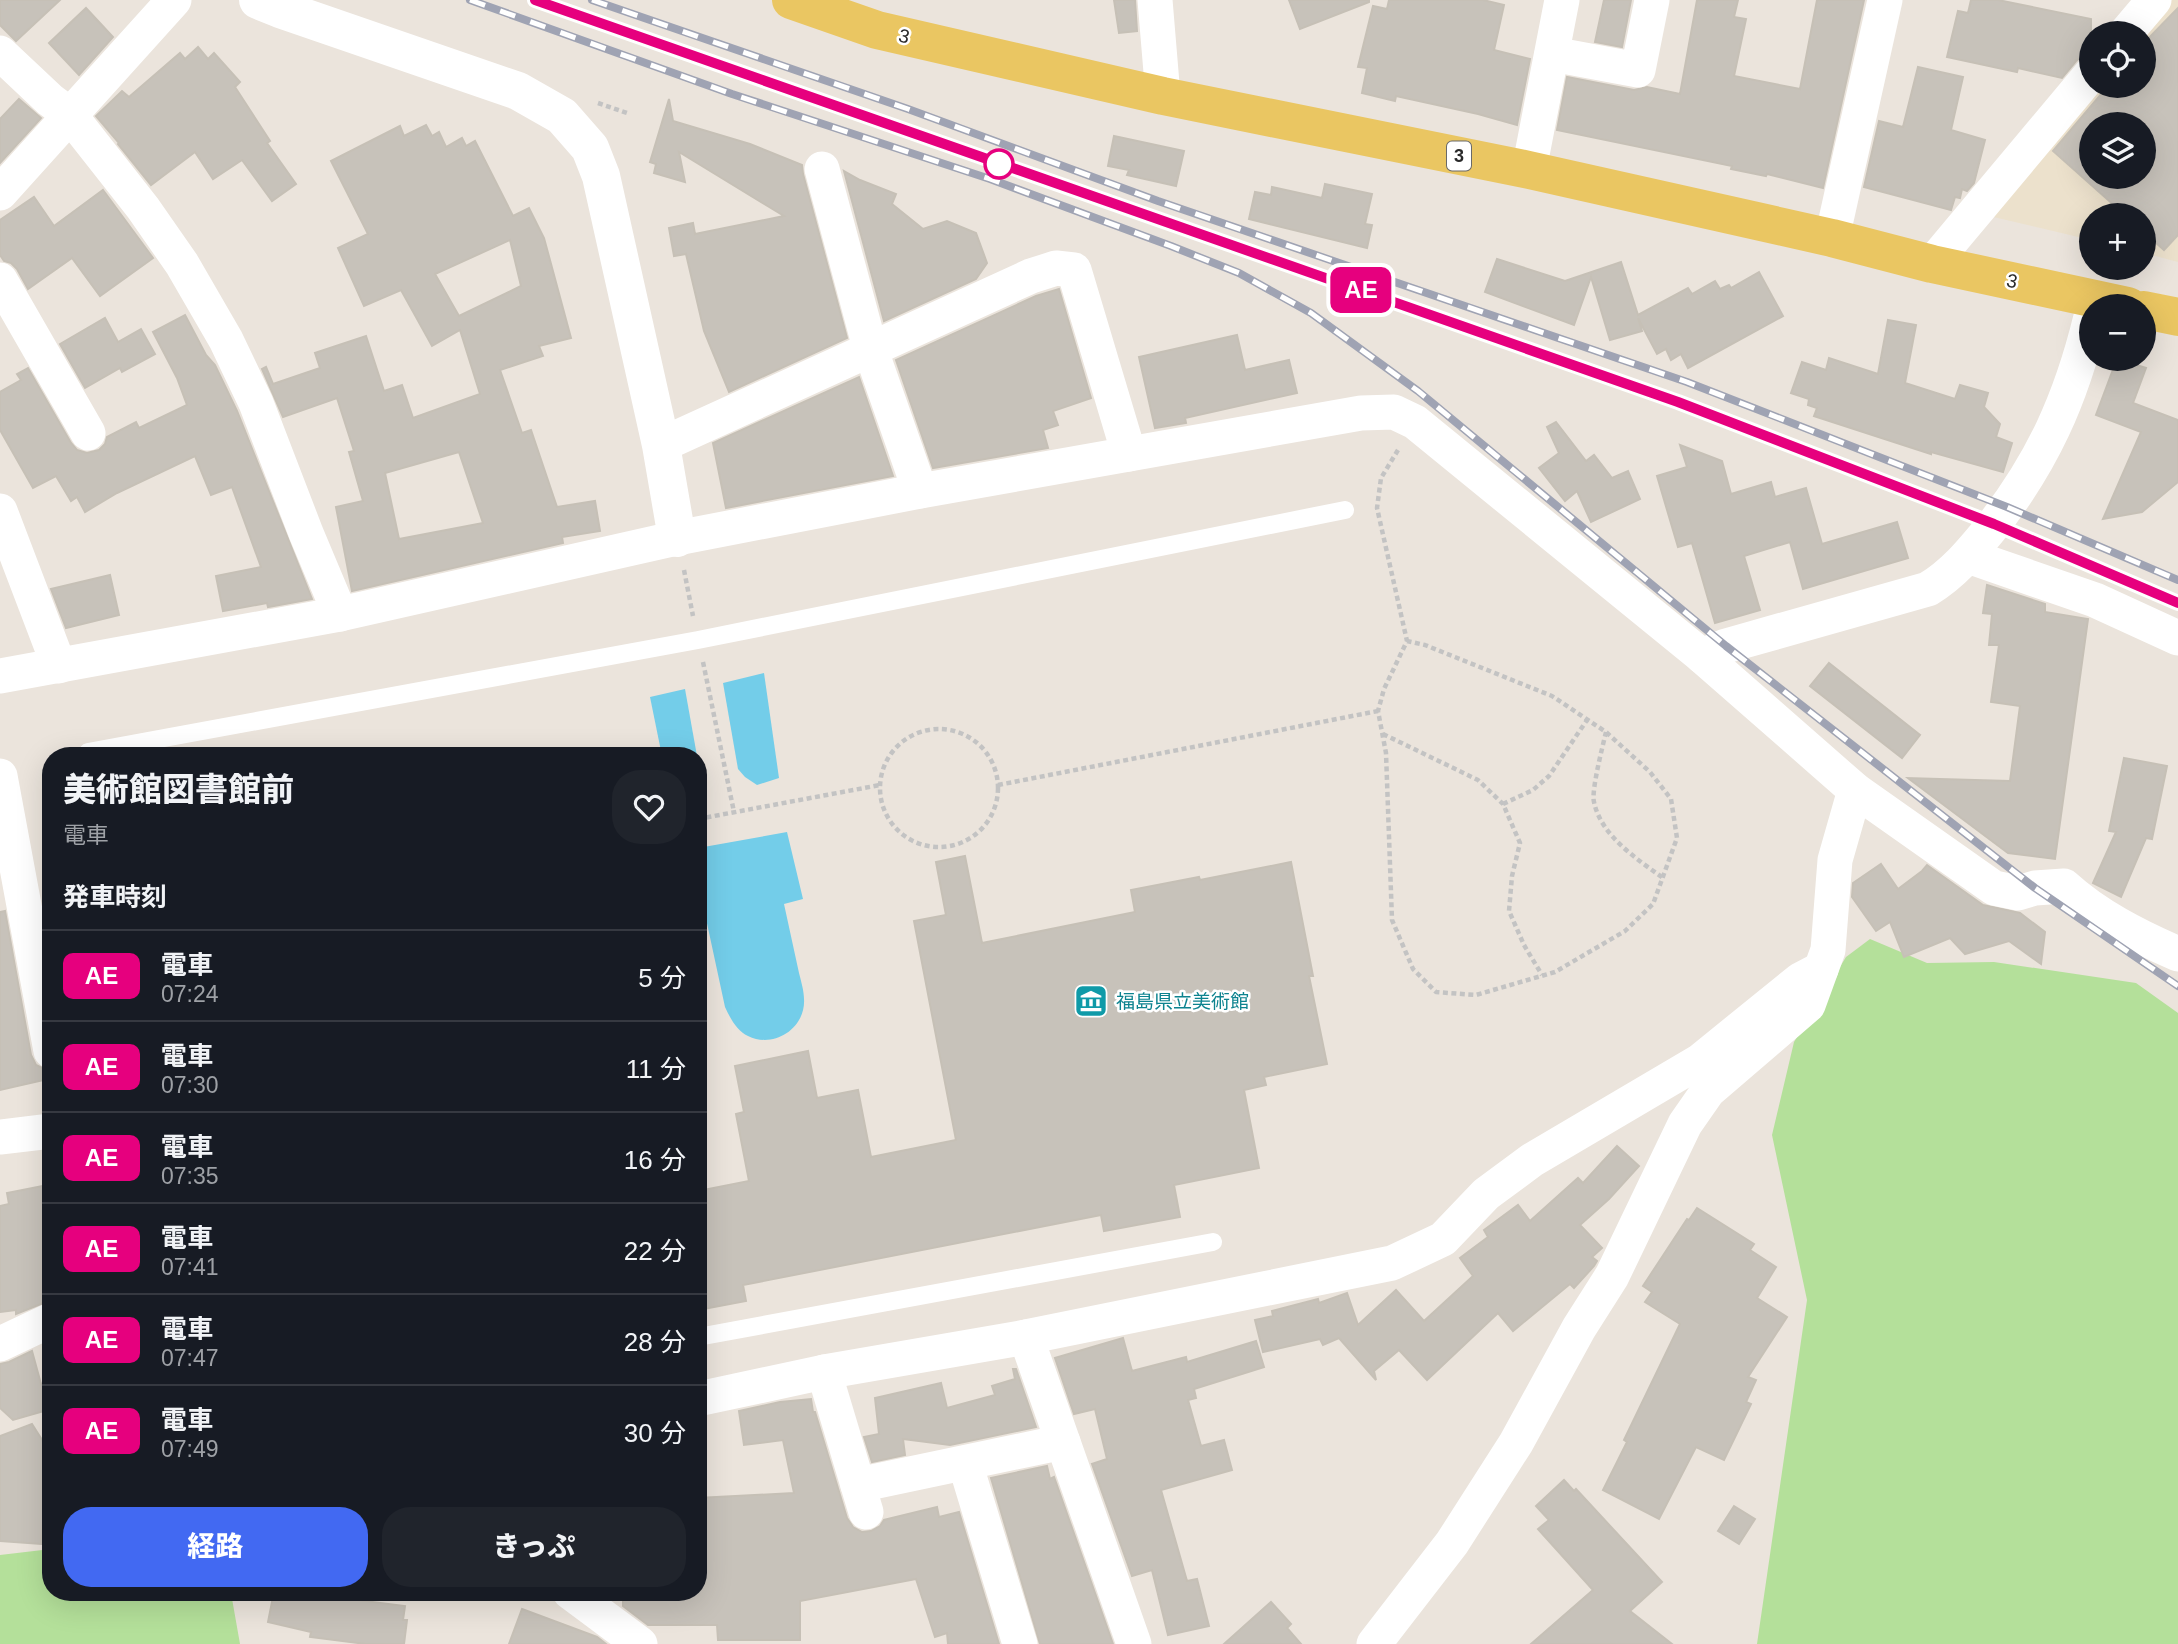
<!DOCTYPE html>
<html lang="ja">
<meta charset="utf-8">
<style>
:root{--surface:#171b24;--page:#20242c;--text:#f1f3f6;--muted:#9ea1a6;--line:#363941;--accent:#4269f2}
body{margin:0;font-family:Arial,"Noto Sans JP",sans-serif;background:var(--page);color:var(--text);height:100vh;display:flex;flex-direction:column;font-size:26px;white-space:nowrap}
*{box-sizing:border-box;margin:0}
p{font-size:23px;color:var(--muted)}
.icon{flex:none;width:38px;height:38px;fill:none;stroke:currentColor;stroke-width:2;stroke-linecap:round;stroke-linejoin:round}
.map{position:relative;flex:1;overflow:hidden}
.sheet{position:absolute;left:42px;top:747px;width:665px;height:854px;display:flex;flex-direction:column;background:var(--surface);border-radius:28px;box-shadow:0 7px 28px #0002}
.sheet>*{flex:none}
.badge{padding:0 14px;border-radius:10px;font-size:24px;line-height:46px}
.fabs{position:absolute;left:2079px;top:21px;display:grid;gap:14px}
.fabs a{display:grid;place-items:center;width:77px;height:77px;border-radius:50%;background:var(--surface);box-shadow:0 7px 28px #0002;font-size:35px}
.map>.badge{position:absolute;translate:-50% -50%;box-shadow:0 0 0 4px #fff}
h2{padding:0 21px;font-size:26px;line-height:63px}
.round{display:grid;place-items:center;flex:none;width:74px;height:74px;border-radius:28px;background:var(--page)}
.overview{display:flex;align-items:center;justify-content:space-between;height:119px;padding:0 21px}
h1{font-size:33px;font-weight:800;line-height:52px}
.action{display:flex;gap:14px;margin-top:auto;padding:14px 21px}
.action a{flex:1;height:80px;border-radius:28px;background:var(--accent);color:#fff;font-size:28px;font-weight:800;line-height:80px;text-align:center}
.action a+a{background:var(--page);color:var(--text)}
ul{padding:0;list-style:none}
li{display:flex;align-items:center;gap:21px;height:91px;padding:0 21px;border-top:2px solid var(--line)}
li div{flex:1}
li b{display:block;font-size:26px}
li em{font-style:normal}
li .badge{min-width:77px;font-weight:700;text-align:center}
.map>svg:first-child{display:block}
.education{fill:#ece1cc;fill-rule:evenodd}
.green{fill:#b4e09a}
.water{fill:#73cde9}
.building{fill:#c7c2ba;stroke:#c6c0b6;stroke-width:2;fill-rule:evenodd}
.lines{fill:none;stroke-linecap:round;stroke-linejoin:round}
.path{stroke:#c3c3c3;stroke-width:4.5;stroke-dasharray:5 3.5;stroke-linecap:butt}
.service{stroke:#fff;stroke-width:18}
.minor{stroke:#fff;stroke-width:35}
.tertiary{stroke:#fff;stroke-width:38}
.primary{stroke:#eac662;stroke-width:38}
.rail-casing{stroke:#9fa3b3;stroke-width:8}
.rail{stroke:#fff;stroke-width:5;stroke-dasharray:16;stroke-linecap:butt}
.line-casing{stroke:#fff;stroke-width:16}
.line{stroke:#e6007e;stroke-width:10}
.stop-dot{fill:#fff;stroke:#e6007e;stroke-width:3.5}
.labels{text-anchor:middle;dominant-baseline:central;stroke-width:5;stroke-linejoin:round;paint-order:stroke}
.shield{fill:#fff;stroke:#696969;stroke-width:2}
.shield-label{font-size:18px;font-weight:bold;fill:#292929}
.street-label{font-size:19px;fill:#292929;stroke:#fff}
.culture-label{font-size:19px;fill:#0d838f;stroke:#fff;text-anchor:start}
</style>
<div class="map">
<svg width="2178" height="1644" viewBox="0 0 2178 1644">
<rect width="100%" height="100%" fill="#ebe4dc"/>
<path class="education" d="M2172,0H2178V262L2144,253V215H2091V240L1985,215L2098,86H2144L2143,33ZM2091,124H2144V177H2091Z"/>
<g class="green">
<path d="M1870,939L1927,963L1994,962L2136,983L2178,1013V1644H1757L1807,1300L1772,1135L1794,1042L1846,957Z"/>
<path d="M51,1549V1592L231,1593L240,1644H0V1555Z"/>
</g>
<g class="water">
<path d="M764,673L779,778L757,785L745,777L738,769L723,683Z"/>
<path d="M685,689L697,756H662L650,697Z"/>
<path d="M787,832L803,899L784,904C789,927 794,950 799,973C801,981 804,991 804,999C806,1028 774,1049 748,1036C737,1031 730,1018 725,1007L705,914H698V848Z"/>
</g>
<g class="building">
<path d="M0,0H60L16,41L0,25Z"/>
<path d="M1114,0H1135L1137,31L1119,33Z"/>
<path d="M1289,0H1369V2L1300,29Z"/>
<path d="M1389,0H1483L1504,5L1494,50L1530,59L1517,125L1478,114L1396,96L1395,101L1362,93L1367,68L1358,67L1373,6L1387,9Z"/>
<path d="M1604,0H1631L1622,47L1595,42Z"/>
<path d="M1697,0H1738L1734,17L1746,19L1734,76L1800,89L1817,0H1864L1823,188L1767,174L1766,176L1731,169L1732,166L1557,130L1567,77L1634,90L1647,87L1680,94Z"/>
<path d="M1971,0H1998L2091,19V54L2083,55L2076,61L2062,78L2018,68L2017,72L1947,57L1958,11L1968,13Z"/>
<path d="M86,8L113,37L79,75L49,43Z"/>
<path d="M2178,8V235L2164,250L2144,232V215H2125L2053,151L2108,86H2144V43ZM2091,124H2144V177H2091Z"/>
<path d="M198,47L208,59L214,53L240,82L235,87L270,141L267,143L296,184L272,201L242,160L213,179L195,152L151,185L118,144L119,143L96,116L122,91L129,97L180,53L185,59Z"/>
<path d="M1918,67L1963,77L1951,130L1985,140L1974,183L1967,191L1962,189L1960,198L1955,197L1951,210L1864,187L1879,121L1903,127Z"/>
<path d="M19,99L41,118L0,163V119Z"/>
<path d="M669,99L673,121L750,144L802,165L803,174L847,338L729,392L704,331L686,254L674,256L669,228L693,223L695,234L784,216L679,152L685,182L654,173L656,164L650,162Z"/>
<path d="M426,125L432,136L439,132L446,147L462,138L466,146L475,141L513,216L529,208L544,238L571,338L539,346L543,356L500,370L522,433L531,430L557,507L595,501L600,531L562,537L563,543L352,591L336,507L363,501L349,452L354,451L337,398L283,417L262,369L266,367L273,384L320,368L315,353L366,336L384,391L402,385L413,418L480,394L460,330L432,346L401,290L364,306L338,248L368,234L331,161L400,126L404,136ZM510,240L521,286L459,316L435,274ZM459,452L483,523L399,539L385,473Z"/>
<path d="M1114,136L1184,151L1176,186L1127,175L1129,170L1108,166Z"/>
<path d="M844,171L860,180L896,194L892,204L923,229L947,221L976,233L987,263L976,279L884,321Z"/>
<path d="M1325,184L1372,194L1365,224L1372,225L1367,248L1249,219L1255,192L1271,195L1272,187L1322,198Z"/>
<path d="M103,190L153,258L100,296L72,258L28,289L17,269L11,263L4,261L0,255V220L34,197L54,226Z"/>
<path d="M1497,259L1565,281L1621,262L1638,315L1688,288L1692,294L1715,281L1720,289L1729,285L1731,288L1759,272L1783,316L1688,368L1681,354L1671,360L1666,349L1657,354L1638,318L1642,331L1610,340L1591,277L1574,325L1485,292Z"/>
<path d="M1059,289L1091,398L1053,411L1058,425L1043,430L1048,448L933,468L896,360L1036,296Z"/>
<path d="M185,315L206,355L215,365L237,411L312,599L268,607L267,603L223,611L216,576L261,567L232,487L211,495L195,456L117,493L85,512L77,497L71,501L56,476L33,488L0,430V392L21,380L17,374L28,368L71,443L77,450L87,453L99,450L105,444L107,437L136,422L139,428L187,405L177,378L153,332Z"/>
<path d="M105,318L118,342L141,329L155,354L122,372L120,368L85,388L60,344Z"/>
<path d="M1888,320L1916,325L1905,383L1955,399L1960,385L1988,393L1984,407L2000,424L1996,437L2012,443L2003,472L1931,452V454L1814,416L1817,408L1808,405L1809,399L1791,393L1802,362L1826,370L1829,358L1878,374Z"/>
<path d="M1237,335L1245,370L1289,360L1297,393L1185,418L1186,423L1155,428L1139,357Z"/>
<path d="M2117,359L2146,368L2133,403L2178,420V482L2142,512L2103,519L2141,432L2096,415Z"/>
<path d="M859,377L893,476L726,508L713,443Z"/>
<path d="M1556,422L1586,461L1594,455L1612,478L1628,471L1640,499L1591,522L1577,491L1565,501L1539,468L1559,453L1547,427Z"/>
<path d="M1680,445L1722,461L1731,494L1771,482L1775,497L1806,488L1822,544L1897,522L1908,558L1803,589L1790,542L1744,556L1760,610L1715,623L1692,543L1678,547L1657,476L1687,467Z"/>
<path d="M110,575L119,615L66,628L51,589Z"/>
<path d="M1987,585L2045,604V612L2088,619L2055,859L2008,853L1908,778L2010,781L2020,706L1991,702L1999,645H1989L1992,614L1983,613Z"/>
<path d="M1829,663L1920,735L1902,758L1810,686Z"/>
<path d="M2124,758L2167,766L2152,839L2146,838L2121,897L2093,883L2116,832L2109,831Z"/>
<path d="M965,856L982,943L1135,912L1131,890L1199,877L1200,880L1291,862L1313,976H1309L1327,1064L1264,1077L1266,1085L1244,1090L1259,1168L1174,1185L1180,1217L1104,1231L1101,1215L743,1285L746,1301L698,1310V1191L749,1181L736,1114L744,1112L735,1066L808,1051L817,1098L858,1090L871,1157L956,1140L914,921L946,915L936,862Z"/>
<path d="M1881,864L1898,889L1922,871L1927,865L1983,905L2020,913L2045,932L2041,964L2009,941L1965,954L1950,938L1904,957L1890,922L1876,931L1852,897L1853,883Z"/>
<path d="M5,911L31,1055L36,1065L46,1070L48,1079L0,1090V912Z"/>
<path d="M1617,1146L1639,1166L1609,1199L1580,1225L1602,1248L1592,1257L1597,1261L1594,1266L1574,1288L1570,1284L1513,1331L1498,1313L1427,1380L1399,1350L1374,1371L1376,1380L1339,1338L1323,1345L1320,1339L1263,1352L1255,1320L1273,1316L1272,1311L1318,1299L1319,1303L1347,1293L1358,1325L1396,1290L1424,1321L1473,1276L1460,1258L1488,1237L1484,1230L1518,1205L1530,1221L1578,1178L1583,1183Z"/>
<path d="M48,1185L51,1203V1280L46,1281L48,1301L16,1314V1310L0,1312V1206L9,1204L7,1193Z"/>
<path d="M1697,1208L1754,1244L1750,1250L1776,1267L1757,1298L1787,1317L1748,1377L1756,1380L1746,1402L1751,1404L1724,1460L1696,1447L1659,1519L1603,1490L1627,1442L1624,1440L1680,1324L1645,1302L1652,1292L1643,1286L1687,1219L1689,1220Z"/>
<path d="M1123,1338L1132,1371L1186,1357L1187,1362L1256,1341L1264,1367L1194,1389L1196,1398L1188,1400L1201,1446L1224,1440L1232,1470L1161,1490L1187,1581L1197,1579L1209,1626L1168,1635L1152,1570L1132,1576L1092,1464L1107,1459L1095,1409L1074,1414L1055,1358Z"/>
<path d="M32,1351L41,1384L51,1382V1409L13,1420L0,1408V1364L9,1362Z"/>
<path d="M1013,1369H1016L1036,1427L950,1445L903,1439L905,1455L872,1462L864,1437L879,1434L875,1398L941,1383L947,1408L995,1395L992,1386L1015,1379Z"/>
<path d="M811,1399L813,1412H815L847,1518L853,1527L862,1532L871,1531L880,1526L884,1520L937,1507L939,1517L959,1512L999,1644H948L947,1633L935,1637L916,1579L800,1601V1640H718L717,1625H648L623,1606V1592H698V1498L794,1493L783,1440L744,1445L739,1411L780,1402Z"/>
<path d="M32,1424L51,1454V1486H46L41,1544L0,1541V1436Z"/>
<path d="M1047,1466L1050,1479L1054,1477L1113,1644H1040L991,1478Z"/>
<path d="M1564,1480L1574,1491L1576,1489L1662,1582L1630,1611L1672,1644H1531L1593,1590L1538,1529L1549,1520L1536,1506Z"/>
<path d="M1734,1506L1755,1519L1739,1544L1718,1531Z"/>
<path d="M274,1592H319L318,1595L405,1606L403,1620H407L404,1644H366L310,1637L311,1632L268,1622Z"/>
<path d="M1271,1602L1291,1624L1287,1628L1301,1644H1224Z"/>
<path d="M522,1609L597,1637L606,1644H509Z"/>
</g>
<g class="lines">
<g class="path">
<path d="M598,103L627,113"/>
<path d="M1398,450L1381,478L1377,508L1407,641L1384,689L1378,711L1386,753L1392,920L1413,969L1436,992L1476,995L1555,972L1625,931L1653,904L1677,838L1671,799L1650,772L1606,732L1552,696L1425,645L1407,641"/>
<path d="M684,570L693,616"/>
<path d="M703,662L734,812"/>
<circle cx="939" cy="788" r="59"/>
<path d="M1606,732C1603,745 1591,791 1594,802C1601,836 1637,859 1663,878"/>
<path d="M1383,734L1478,780L1503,804L1520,843L1512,876L1509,911L1524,945L1542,975"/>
<path d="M998,785L1378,711"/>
<path d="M1503,804L1533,790L1549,776L1587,720"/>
<path d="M698,819L880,785"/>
</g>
<g class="service">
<path d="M88,756V752L698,640L1345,510"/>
<path d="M698,1337L1213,1242"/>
</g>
<g class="minor">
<path d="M1155,0L1163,96"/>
<path d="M2126,33L2154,0"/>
<path d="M0,53L50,100L69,114L143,208L182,264L226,340L256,403L306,533L340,614"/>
<path d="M1552,54L1638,70L1652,0"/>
<path d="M822,169L870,348L920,491"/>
<path d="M1529,170L1562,0"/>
<path d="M0,193L174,0"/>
<path d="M1832,238L1885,0"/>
<path d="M1932,264L2091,74"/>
<path d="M0,280L88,433"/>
<path d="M661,445L1031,276L1056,268L1074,270L1129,454"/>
<path d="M0,511L59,666"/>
<path d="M1968,556L2095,600L2178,638"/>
<path d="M1702,656L1726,646L1928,589C1954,573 1971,552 1990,529C2043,462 2071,399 2091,317"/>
<path d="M0,676L340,614L677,538L920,491L1361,413L1394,412L1415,422L1702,656L1855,790L1994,888L2018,893L2035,888L2064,886C2097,916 2137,936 2178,954"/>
<path d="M0,776L51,1051"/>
<path d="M0,1137L51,1131"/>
<path d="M1026,1337L1134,1644"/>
<path d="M0,1344L51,1320"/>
<path d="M824,1372L866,1512"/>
<path d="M698,1399L824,1372L1026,1337L1392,1263L1443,1239L1486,1194L1532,1160L1700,1061L1800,980L1821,969"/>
<path d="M965,1463L1020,1644"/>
<path d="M858,1485L1063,1442"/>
<path d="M570,1592L640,1644"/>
<path d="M1374,1644L1452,1543L1516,1443L1579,1328L1612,1276L1685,1124L1708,1091L1808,1005L1828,950L1835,860L1855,790"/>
</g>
<path class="tertiary" d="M258,0L280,9L518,91L562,116L590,148L601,176L661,445L677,538"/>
<g class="primary">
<path d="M791,0L877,30L1163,96L1529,170L1832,238L1932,264L2128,306"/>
<path d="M2144,310L2178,317"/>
</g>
<defs>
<g id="rail">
<path d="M470,0L732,94L990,179L1171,246L1239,273L1311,313L1418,391L1726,646L2035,888L2178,986"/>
<path d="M535,0L1678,402L1994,524L2178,603"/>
<path d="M592,0L908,109L1158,201L1687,382L2007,507L2178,580"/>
</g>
</defs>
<use href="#rail" class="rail-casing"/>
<use href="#rail" class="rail"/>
</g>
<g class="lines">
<defs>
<path id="line" d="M535,0L1678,402L1994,524L2178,603"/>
</defs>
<use href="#line" class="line-casing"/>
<use href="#line" class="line"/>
</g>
<defs>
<symbol id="museum-square" viewBox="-11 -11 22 22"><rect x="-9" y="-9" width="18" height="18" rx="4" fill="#0f9aa8" stroke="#fff"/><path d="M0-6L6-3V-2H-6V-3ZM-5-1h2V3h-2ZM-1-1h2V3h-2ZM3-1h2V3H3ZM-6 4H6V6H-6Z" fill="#fff"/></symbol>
</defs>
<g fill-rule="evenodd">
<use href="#museum-square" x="1072" y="982" width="38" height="38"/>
</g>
<circle class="stop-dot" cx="999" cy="164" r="14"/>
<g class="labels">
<rect class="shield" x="1447" y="141.5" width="24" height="29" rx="5"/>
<g class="shield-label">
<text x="1459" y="156">3</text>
</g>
<g class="street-label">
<text transform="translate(904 36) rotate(13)">3</text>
<text transform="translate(2012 281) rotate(12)">3</text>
</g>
<g class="culture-label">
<text x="1116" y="1001">福島県立美術館</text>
</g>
</g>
</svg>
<div class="fabs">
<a><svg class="icon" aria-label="locate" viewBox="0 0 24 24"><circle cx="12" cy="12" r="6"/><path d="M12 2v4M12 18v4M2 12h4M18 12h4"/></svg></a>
<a><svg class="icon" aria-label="layers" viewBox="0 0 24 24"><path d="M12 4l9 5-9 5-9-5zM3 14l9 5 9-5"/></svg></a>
<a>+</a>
<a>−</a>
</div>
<b class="badge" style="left:1361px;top:290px;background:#e6007e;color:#fff">AE</b>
<section class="sheet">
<div class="overview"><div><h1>美術館図書館前</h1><p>電車</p></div><a class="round"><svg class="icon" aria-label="heart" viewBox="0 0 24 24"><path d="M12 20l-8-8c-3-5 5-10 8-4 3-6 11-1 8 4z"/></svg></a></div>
<h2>発車時刻</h2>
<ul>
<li><span class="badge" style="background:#e6007e;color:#fff">AE</span><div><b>電車</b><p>07:24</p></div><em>5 分</em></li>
<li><span class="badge" style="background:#e6007e;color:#fff">AE</span><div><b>電車</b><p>07:30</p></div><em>11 分</em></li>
<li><span class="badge" style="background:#e6007e;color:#fff">AE</span><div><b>電車</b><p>07:35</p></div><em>16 分</em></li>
<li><span class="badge" style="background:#e6007e;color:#fff">AE</span><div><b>電車</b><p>07:41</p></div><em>22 分</em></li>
<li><span class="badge" style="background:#e6007e;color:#fff">AE</span><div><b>電車</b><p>07:47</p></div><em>28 分</em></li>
<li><span class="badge" style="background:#e6007e;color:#fff">AE</span><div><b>電車</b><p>07:49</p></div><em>30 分</em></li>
</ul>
<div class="action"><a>経路</a><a>きっぷ</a></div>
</section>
</div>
